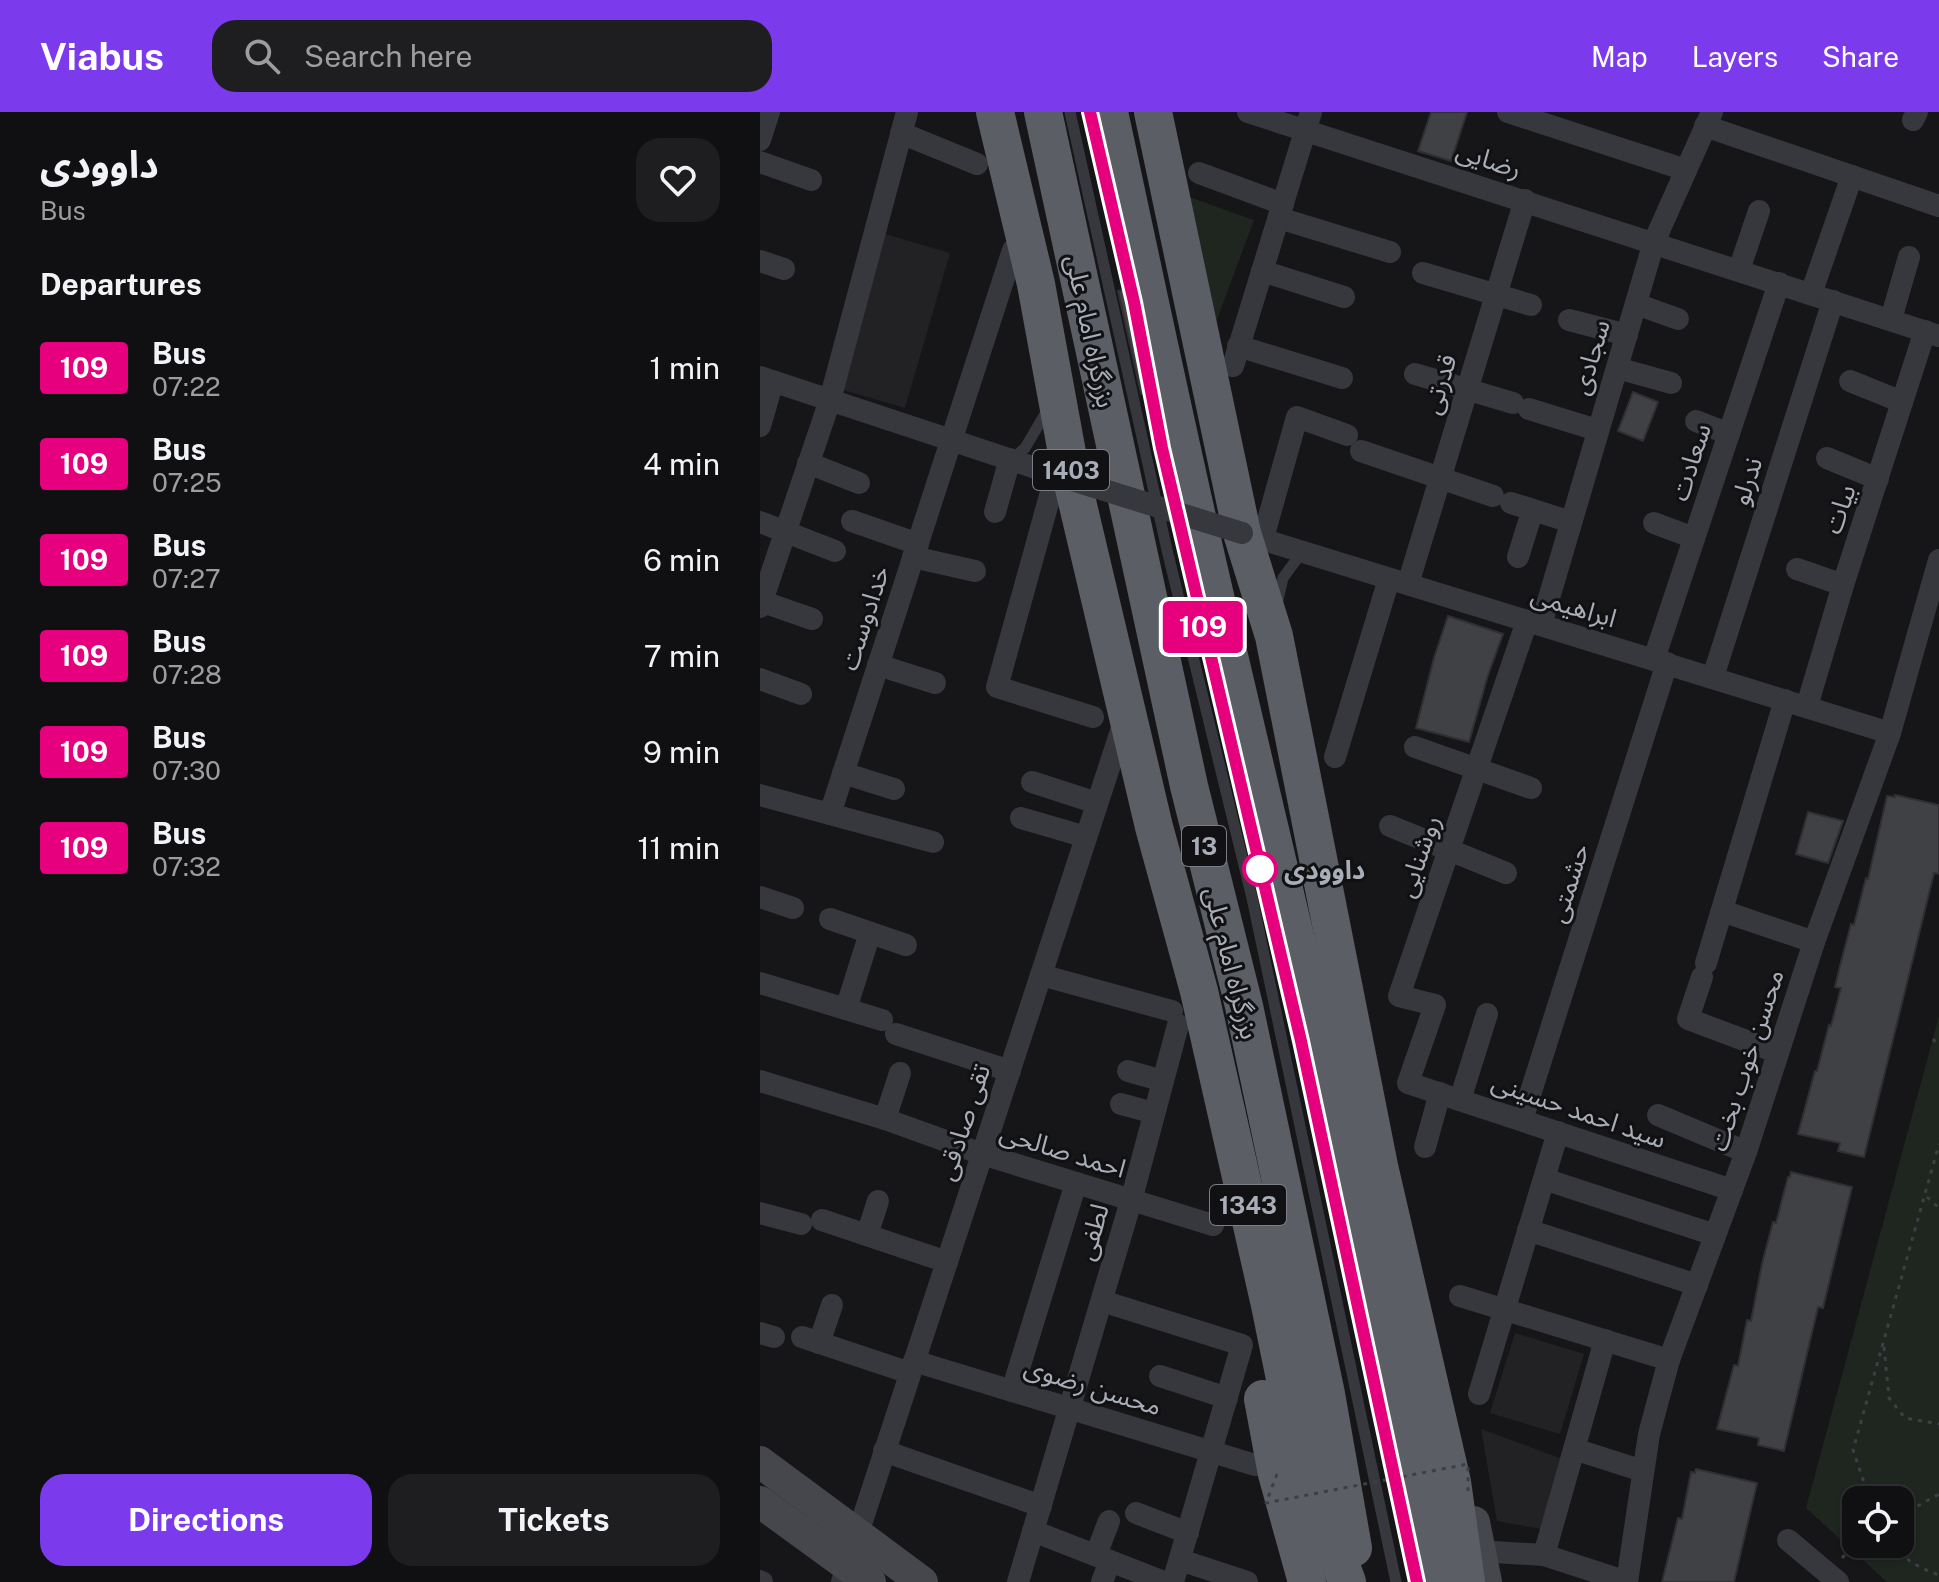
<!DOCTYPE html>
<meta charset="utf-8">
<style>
:root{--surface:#101012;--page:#1e1e20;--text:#f1f3f6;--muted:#9c9d9f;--line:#303032;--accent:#7c3aed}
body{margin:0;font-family:"Public Sans","Noto Sans Arabic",sans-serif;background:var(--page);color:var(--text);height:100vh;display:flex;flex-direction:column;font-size:30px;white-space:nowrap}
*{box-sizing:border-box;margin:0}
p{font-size:26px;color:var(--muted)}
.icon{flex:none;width:44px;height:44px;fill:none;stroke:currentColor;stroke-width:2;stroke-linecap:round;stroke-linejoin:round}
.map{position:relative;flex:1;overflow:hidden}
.details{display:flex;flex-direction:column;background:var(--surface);width:760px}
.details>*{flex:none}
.badge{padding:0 16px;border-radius:6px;font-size:28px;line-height:52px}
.controls{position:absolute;left:1082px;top:1374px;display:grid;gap:16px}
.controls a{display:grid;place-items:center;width:72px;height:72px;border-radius:16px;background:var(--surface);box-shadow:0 2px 6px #0004,0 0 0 2px var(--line);font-size:40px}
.map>.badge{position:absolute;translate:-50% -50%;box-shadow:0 0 0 4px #fff}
h2{padding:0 40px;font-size:30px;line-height:72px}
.round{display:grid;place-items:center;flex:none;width:84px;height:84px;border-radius:24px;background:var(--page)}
.head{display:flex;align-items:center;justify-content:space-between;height:136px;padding:0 40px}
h1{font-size:38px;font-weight:700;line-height:60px}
.button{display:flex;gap:16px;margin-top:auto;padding:16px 40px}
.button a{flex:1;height:92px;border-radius:24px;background:var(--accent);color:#fff;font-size:32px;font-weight:700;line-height:92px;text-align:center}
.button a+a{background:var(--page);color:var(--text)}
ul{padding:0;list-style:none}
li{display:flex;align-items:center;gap:24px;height:96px;padding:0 40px}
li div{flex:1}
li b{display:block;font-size:30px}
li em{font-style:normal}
li .badge{min-width:88px;font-weight:700;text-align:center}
header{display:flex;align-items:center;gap:48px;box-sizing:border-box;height:112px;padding:0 40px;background:var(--accent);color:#fff}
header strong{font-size:38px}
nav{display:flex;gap:44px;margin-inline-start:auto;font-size:28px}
.search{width:560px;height:72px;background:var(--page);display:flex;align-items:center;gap:20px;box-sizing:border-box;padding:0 28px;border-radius:24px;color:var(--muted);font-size:30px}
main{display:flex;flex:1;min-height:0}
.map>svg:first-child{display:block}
.built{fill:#222225}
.green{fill:#1e261f;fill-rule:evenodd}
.building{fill:#404145;stroke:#303034;stroke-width:2}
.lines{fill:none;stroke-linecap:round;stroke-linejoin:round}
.path{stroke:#3d3f44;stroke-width:3;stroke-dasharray:4 6;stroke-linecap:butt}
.service{stroke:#37383d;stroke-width:11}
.minor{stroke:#37383d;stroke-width:22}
.secondary{stroke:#45474d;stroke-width:32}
.trunk{stroke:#5b5e65;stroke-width:38}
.path-bridge{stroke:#3d3f44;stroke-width:3;stroke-dasharray:4 6;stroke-linecap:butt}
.minor-bridge{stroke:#37383d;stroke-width:22}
.line-casing{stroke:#fff;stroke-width:18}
.line{stroke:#e6007e;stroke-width:12}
.stop-dot{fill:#fff;stroke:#e6007e;stroke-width:4}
.labels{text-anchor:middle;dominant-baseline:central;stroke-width:6;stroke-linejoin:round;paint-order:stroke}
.shield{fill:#111113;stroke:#7b7e86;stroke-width:2}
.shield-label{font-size:24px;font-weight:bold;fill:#a8adb8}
.street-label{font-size:26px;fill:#a8adb8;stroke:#111113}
.stop-label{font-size:26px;font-weight:bold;fill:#a8adb8;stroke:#111113;text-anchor:start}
</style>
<header>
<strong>Viabus</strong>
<div class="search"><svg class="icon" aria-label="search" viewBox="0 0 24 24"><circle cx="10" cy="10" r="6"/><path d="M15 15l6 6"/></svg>Search here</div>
<nav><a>Map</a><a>Layers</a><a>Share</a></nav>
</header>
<main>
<section class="details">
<div class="head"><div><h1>داوودی</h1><p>Bus</p></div><a class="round"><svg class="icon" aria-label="heart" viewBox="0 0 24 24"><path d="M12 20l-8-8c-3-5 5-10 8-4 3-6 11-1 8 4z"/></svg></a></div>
<h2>Departures</h2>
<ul>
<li><span class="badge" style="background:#e6007e;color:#fff">109</span><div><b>Bus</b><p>07:22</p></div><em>1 min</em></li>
<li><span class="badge" style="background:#e6007e;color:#fff">109</span><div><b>Bus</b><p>07:25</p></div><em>4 min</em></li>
<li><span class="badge" style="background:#e6007e;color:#fff">109</span><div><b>Bus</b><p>07:27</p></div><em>6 min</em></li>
<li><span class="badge" style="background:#e6007e;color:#fff">109</span><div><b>Bus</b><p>07:28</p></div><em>7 min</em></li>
<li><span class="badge" style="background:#e6007e;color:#fff">109</span><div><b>Bus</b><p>07:30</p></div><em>9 min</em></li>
<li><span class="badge" style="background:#e6007e;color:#fff">109</span><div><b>Bus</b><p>07:32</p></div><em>11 min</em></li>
</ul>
<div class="button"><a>Directions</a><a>Tickets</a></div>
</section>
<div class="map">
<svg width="1179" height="1470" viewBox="0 0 1179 1470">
<rect width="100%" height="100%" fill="#161618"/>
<g class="built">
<path d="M125,122L190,141L145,296L80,277Z"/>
<path d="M755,1221L824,1242L800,1322L730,1301Z"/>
<path d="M721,1317L800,1346L781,1417L737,1409Z"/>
</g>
<g class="green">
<path d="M412,79L494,108L446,237Z"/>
<path d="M1179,904V1470H1127L1046,1396ZM1140,1388V1432H1096V1388Z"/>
</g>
<g class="building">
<path d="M671,0H707L691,49L658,39Z"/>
<path d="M365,177L377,234L387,282H381L358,179Z"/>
<path d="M873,280L898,290L883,329L858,319Z"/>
<path d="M688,504L743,522L728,563L709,630L656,616L674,546Z"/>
<path d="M1135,683L1179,693V762L1174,761L1104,1045L1078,1039L1080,1031L1038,1022L1055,959H1057L1069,913L1071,914L1081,876L1075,875L1080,854L1091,812L1094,813L1106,766L1108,767L1127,684L1135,685Z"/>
<path d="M1048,700L1083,709L1068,751L1036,742Z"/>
<path d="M1031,1060L1092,1075L1063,1196L1058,1195L1024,1339L998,1333L999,1326L957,1317L974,1253L978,1254L987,1208L991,1209L1002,1152L1013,1110L1016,1111L1028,1065H1030Z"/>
<path d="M936,1357L997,1371L974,1470H902L918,1406L922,1407L931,1360L935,1361Z"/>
</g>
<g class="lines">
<g class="path">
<path d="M1173,927L1179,935"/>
<path d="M1167,1085L1179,1096"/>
<path d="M1124,1235L1129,1286L1145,1306L1179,1312"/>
<path d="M1110,1388L1093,1338L1179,1032"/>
<path d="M1140,1404L1179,1382"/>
<path d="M1134,1432C1143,1448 1162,1457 1179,1463"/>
<path d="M1082,1446L1096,1431"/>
</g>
<g class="service">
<path d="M310,0L407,438L492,786L636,1470"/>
<path d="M397,311L414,388"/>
<path d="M252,347L265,336L288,297"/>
<path d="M517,492L523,466L542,440"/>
<path d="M552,982L657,1470"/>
</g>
<g class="minor">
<path d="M488,0L1179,224"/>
<path d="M748,0L926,58"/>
<path d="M1153,8L1157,0"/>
<path d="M945,14L1179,94"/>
<path d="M141,21L217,52"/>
<path d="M0,28L9,0"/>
<path d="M0,50L51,68"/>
<path d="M439,61L523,92"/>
<path d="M519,106L630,140"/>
<path d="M0,149L24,157"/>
<path d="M979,158L999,99"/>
<path d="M502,159L584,185"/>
<path d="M663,161L771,193"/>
<path d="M1051,182L1092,64"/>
<path d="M876,192L918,207"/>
<path d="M1131,207L1149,145"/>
<path d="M809,208L867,223"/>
<path d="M478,234L582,266"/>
<path d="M473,254L551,0"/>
<path d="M857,256L911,271"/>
<path d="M655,262L753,291"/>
<path d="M0,265L312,368"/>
<path d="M1090,269L1142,290"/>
<path d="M769,297L837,318"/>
<path d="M936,309L969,322"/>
<path d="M0,314L13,269"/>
<path d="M601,339L733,384"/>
<path d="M1067,346L1118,367"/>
<path d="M48,351L99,371"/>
<path d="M296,362L237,575L333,605"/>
<path d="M751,391L811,410"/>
<path d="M235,400L250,347"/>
<path d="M92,409L158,432"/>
<path d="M0,410L75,439"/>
<path d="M894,411L934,426"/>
<path d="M482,421L1130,621"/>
<path d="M503,426L537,305L587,323"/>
<path d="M153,445L215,459"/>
<path d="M758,445L772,400"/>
<path d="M1037,457L1083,473"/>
<path d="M648,472L765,88"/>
<path d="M0,489L52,507"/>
<path d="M0,495L70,288L147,0"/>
<path d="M767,509L639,884L675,893L648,971L972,1078"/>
<path d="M781,513L894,130L952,0"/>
<path d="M894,547L1019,171"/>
<path d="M118,553L175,571"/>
<path d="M953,565L1073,189"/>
<path d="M0,567L41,582"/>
<path d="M1047,594L1083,473L1165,219"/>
<path d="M655,635L771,676"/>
<path d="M575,645L629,467"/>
<path d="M83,661L134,677"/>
<path d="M272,670L337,691"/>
<path d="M0,683L173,730"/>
<path d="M70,702L253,138"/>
<path d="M261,706L326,725"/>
<path d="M630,714L746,761"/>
<path d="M0,785L33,796"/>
<path d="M962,799L1054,830"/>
<path d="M70,807L146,833"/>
<path d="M946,851L1025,588"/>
<path d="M281,863L412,899"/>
<path d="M942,865L928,907L1016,940"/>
<path d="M0,871L122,908"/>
<path d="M86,897L110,821"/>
<path d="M136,922L250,959"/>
<path d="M368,959L403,969"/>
<path d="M0,969L125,1007L222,1042L453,1113"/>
<path d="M700,988L727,902"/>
<path d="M361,992L394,1001"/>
<path d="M898,1003L986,1040"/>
<path d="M125,1007L140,961"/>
<path d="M762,1008L907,551"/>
<path d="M665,1035L680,981"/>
<path d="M784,1067L955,1123"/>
<path d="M0,1101L41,1112"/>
<path d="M62,1108L187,1150"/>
<path d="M768,1118L937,1173"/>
<path d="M107,1123L118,1089"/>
<path d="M700,1184L909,1248"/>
<path d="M342,1189L482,1233L413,1470"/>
<path d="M0,1221L14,1225"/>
<path d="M42,1225L150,1261"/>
<path d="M59,1231L72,1193"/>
<path d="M154,1249L495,1353"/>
<path d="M400,1264L467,1286"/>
<path d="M252,1279L316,1071"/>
<path d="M719,1282L798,1020"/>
<path d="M814,1337L883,1359"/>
<path d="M124,1339L281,1394"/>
<path d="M376,1401L428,1421"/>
<path d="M273,1419L404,1470"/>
<path d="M1028,1428L1078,1470"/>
<path d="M734,1440L784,1443L867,1470"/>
<path d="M336,1443L349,1409"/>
<path d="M784,1443L845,1228"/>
<path d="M420,1448L487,1470"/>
<path d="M0,1469L2,1470"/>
<path d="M82,1470L362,616"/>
<path d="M258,1470L371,1089L418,913"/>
<path d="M342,1470L350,1449"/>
<path d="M867,1470L889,1322L909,1248L986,1040L1054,830L1130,621L1179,448"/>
</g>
<g class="secondary">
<path d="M0,1350L162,1470"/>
<path d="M0,1390L110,1470"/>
<path d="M714,1410L726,1470"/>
</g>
<g class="trunk">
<path d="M235,0L276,172L312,368L394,715L439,879L510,1193L541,1345L587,1470"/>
<path d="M283,0L429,674L484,894L566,1282L593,1436"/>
<path d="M349,0C382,153 414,306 449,458C527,795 611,1131 677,1470"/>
<path d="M393,0L482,421L514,524L619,1054L692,1370L706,1470"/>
<path d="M503,1287L517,1362L547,1470"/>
</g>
<path class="path-bridge" d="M517,1362L506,1391L708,1352V1379"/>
<path class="minor-bridge" d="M312,368L482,421"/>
</g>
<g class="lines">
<defs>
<path id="line" d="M330,0L374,190L402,336L541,929L657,1470"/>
</defs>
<use href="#line" class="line-casing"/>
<use href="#line" class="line"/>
</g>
<circle class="stop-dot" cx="500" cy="757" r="16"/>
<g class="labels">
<g class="shield">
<rect x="273" y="338" width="76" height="40" rx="6"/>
<rect x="422" y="714" width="44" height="40" rx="6"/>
<rect x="450" y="1073" width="76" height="40" rx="6"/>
</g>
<g class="shield-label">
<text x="311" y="358">1403</text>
<text x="444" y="734">13</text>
<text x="488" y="1093">1343</text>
</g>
<g class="street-label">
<text transform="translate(729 47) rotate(18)">رضایی</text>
<text transform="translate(331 219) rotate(78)">بزرگراه امام علی</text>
<text transform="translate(830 245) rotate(-73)">سجادی</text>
<text transform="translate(679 272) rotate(-73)">قدرتی</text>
<text transform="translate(930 350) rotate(-72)">سعادت</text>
<text transform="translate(986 369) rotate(-72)">ندرلو</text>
<text transform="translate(1079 397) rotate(-71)">بیات</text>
<text transform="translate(814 494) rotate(17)">ابراهیمی</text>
<text transform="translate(104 506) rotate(-72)">خدادوست</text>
<text transform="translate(658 744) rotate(-71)">روشنایی</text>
<text transform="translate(808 771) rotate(-72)">حشمتی</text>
<text transform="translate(472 851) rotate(76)">بزرگراه امام علی</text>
<text transform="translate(986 948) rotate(-72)">محسن خوب بخت</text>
<text transform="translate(819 998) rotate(19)">سید احمد حسینی</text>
<text transform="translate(203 1010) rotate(-72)">تقی صادقی</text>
<text transform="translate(303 1038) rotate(17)">احمد صالحی</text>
<text transform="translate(332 1120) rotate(-74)">لطفی</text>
<text transform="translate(333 1274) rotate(17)">محسن رضوی</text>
</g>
<g class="stop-label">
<text x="524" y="757">داوودی</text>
</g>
</g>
</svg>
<div class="controls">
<a><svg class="icon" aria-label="locate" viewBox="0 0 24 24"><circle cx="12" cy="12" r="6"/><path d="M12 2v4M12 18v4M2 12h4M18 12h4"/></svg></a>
</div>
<b class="badge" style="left:443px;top:515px;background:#e6007e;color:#fff">109</b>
</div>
</main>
